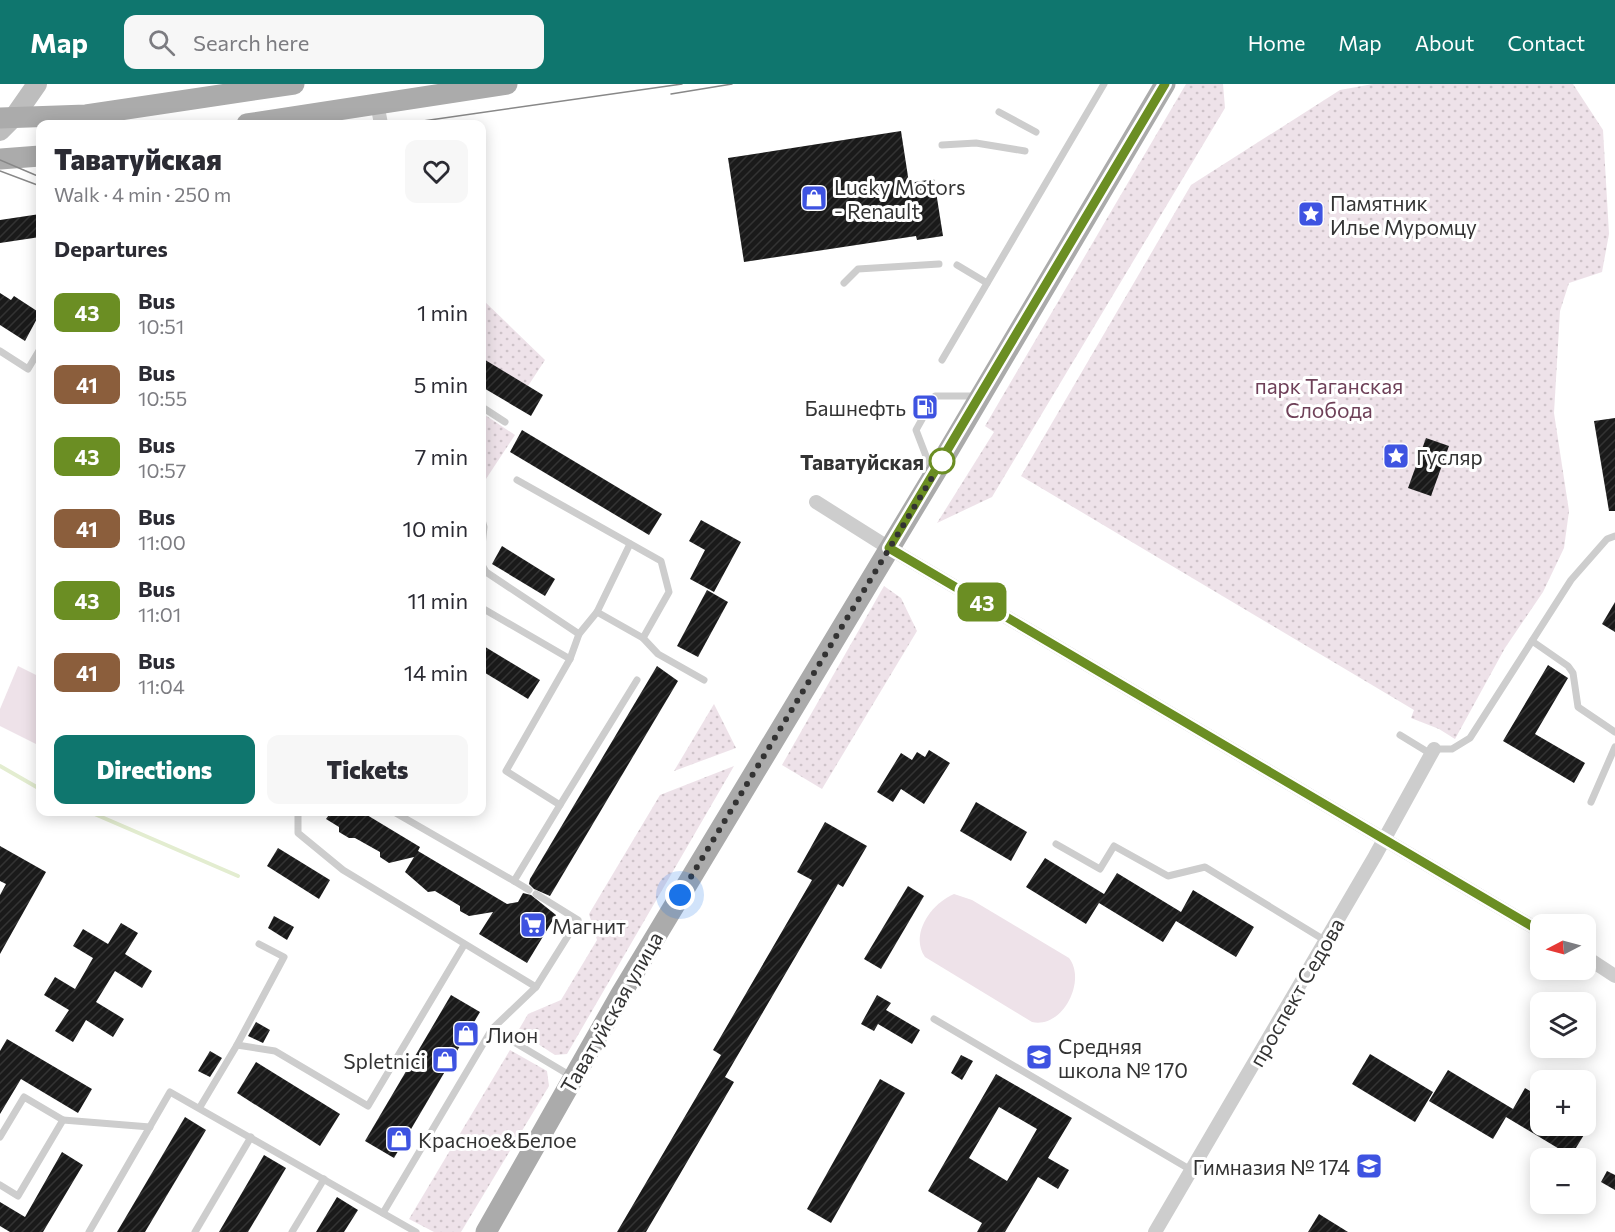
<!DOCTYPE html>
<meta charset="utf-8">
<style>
:root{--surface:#fff;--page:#f7f7f7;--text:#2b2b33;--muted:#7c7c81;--accent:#0f766e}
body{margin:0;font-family:Commissioner,sans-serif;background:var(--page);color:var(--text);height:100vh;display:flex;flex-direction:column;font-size:22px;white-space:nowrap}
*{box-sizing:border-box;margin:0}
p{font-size:20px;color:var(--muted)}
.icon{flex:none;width:33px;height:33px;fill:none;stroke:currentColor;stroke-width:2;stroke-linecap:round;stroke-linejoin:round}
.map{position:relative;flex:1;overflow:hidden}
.drawer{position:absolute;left:36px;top:36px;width:450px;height:696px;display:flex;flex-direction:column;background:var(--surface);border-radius:12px;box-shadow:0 3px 15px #0003}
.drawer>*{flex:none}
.badge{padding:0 12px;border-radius:9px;font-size:21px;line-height:39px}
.needle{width:39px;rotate:264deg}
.tools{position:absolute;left:1530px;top:830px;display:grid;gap:12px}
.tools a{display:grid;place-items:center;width:66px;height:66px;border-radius:12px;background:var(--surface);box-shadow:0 3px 15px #0003;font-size:30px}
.you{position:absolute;width:30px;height:30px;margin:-15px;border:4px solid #fff;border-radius:50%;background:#1a73e8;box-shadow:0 0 0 9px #1a73e833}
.map>.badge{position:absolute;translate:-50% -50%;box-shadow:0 0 0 3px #fff}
h2{padding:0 18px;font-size:22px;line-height:54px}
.round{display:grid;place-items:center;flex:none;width:63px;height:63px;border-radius:12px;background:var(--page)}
.overview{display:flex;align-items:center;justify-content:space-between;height:102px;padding:0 18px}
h1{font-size:28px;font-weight:800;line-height:45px}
.primary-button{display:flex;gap:12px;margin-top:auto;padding:12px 18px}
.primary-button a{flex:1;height:69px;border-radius:12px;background:var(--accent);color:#fff;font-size:24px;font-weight:800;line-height:69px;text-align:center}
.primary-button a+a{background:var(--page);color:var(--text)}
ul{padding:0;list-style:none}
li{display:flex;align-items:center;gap:18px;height:72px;padding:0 18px}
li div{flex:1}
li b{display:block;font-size:22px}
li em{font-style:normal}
li .badge{min-width:66px;font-weight:700;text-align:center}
header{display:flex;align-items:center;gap:36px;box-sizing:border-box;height:84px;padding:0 30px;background:var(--accent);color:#fff}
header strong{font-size:28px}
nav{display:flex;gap:33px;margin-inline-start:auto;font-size:21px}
.search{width:420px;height:54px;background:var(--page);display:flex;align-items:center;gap:15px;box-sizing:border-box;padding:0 21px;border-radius:12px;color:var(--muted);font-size:22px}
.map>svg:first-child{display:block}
.grass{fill:url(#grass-dots)}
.pitch{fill:#eee2e9}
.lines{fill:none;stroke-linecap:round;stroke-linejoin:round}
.stream{stroke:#e3edd0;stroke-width:4}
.building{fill:url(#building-hatch);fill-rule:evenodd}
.lane{stroke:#cdcdcd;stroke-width:7}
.street{stroke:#cdcdcd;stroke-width:14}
.secondary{stroke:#bdbdbd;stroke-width:20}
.primary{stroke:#ababab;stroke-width:21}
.tram{stroke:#888;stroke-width:1.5}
.line-casing{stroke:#fff;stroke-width:14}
.line{stroke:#6b8e23;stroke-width:9}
.walk{stroke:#333;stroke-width:6;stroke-dasharray:0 10.8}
.stop-dot{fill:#fff;stroke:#6b8e23;stroke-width:3}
.labels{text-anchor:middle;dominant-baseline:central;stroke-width:6;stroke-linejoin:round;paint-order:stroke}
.poi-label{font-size:21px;fill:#333;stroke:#fff;text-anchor:start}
.park-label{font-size:21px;fill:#6e4058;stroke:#fff}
.stop-label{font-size:21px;font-weight:bold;fill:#333;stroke:#fff;text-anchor:end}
.street-label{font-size:21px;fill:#333;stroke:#fff}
</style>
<header>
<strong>Map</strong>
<div class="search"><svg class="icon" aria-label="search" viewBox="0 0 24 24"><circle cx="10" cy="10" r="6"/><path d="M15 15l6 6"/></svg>Search here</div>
<nav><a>Home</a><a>Map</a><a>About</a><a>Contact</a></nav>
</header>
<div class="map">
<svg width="1615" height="1148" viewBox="0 0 1615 1148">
<defs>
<pattern id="grass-dots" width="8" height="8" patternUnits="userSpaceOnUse" patternTransform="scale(1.5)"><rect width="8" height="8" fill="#eee2e9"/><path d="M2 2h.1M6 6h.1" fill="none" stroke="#cdc2c8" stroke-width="1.8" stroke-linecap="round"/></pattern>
<pattern id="building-hatch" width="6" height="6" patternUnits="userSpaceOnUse" patternTransform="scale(1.5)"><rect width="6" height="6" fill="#1a1a1a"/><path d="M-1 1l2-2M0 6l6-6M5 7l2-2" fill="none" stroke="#333"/></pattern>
</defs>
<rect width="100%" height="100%" fill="#fff"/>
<g class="grass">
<path d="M1186,0H1223L1225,24L992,413L937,439L994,348L985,342Z"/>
<path d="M1373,0H1573L1603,46L1609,150L1602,188L1569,199L1560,227L1554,329L1569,427L1564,464L1543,508L1505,564L1455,655L1439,645L1411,634L1414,626L1021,392L1191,101L1340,6Z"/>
<path d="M482,215L545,276L528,302L482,277Z"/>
<path d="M482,329L515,351L482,401Z"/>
<path d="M884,502L901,514L917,547L822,705L782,681Z"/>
<path d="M714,620L736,664L674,687Z"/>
<path d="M734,682L567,970L555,971L518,947L528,930L561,916L597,856L589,830L660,711Z"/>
<path d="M510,966L547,987L549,1002L461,1148H434L409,1135Z"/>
</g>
<g class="pitch">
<path d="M18,582L40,593V662L0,642V625Z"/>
<path d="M954,810L972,816L1069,874C1087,897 1062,945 1032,938L925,873C909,850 932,819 954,810Z"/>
</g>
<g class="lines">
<g class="stream">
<path d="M0,682L40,705"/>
<path d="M90,728L238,792"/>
</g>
</g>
<g class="building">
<path d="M901,47L909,99L934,95L943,152L917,156L916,152L744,178L728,74Z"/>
<path d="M40,130V153L0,159V136Z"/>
<path d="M0,209L11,216L14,212L40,229L25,257L0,241Z"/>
<path d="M482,274L543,311L531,332L482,303Z"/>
<path d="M1615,334V427H1609L1594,337Z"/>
<path d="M522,346L662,430L649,451L510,368Z"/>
<path d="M1426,354L1449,362L1431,412L1408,404Z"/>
<path d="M701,436L741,458L714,508L690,495L705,466L689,457Z"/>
<path d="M502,462L555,495L545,512L492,480Z"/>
<path d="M707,506L728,518L698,573L677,562Z"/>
<path d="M1615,518V548L1602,540Z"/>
<path d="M482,561L540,596L528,615L482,587Z"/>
<path d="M1548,581L1568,594L1535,650L1585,679L1574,699L1503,657Z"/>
<path d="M657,582L678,597L550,812L534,805L529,800L530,795Z"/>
<path d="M929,666L950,679L924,720L901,705L893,718L877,708L901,669L912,676L917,668L925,673Z"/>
<path d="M976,718L1027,748L1011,777L960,747Z"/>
<path d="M331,728H362L420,763L418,767L507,820L518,818L523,809L531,811L556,831L527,879L479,850L493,828L469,832L460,827V822L435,807L428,808L405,788L414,773L389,779L380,773V768L355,754H349L339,748V743L326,735Z"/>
<path d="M825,738L867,762L843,803L838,800L725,993L734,998L646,1148H617L721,971L713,966L812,796L797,788Z"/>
<path d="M0,762L46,788L0,870V811L6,800L0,797Z"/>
<path d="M278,764L330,796L319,815L267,782Z"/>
<path d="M1045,774L1104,810L1117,789L1181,828L1193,806L1254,843L1236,873L1176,837L1163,858L1099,819L1086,840L1026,803Z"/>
<path d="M908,802L924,812L881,885L864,875Z"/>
<path d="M274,832L294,843L287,856L268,844Z"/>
<path d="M121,839L138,849L125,870L152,887L142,904L115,887L96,918L124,935L113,953L86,936L73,958L55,947L69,926L44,911L55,893L75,905L93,874L73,862L83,845L108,860Z"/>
<path d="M451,911L480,928L394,1074L365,1057Z"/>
<path d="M877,911L891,919L886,926L920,946L912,960L878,940L874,947L861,940Z"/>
<path d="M256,938L270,946L263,959L248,952Z"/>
<path d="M7,955L92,1005L78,1029L21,995L0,1030V967Z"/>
<path d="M210,967L222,974L210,993L198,987Z"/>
<path d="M1370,970L1433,1008L1415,1038L1352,1000Z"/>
<path d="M961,971L973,977L962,996L951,989Z"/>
<path d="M256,978L340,1030L320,1062L237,1009Z"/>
<path d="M1448,986L1513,1025L1525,1004L1540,1013V1041H1590L1571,1072L1506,1033L1493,1055L1429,1017Z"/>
<path d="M996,990L1072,1034L1048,1074L1069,1086L1058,1105L1038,1093L1005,1148H977L982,1139L928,1107ZM999,1023L1037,1045L1007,1097L969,1074Z"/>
<path d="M880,995L905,1009L831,1139L807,1125Z"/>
<path d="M185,1033L206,1046L145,1148H117Z"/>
<path d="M62,1068L83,1081L43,1148H10L0,1142V1118L25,1133Z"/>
<path d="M264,1071L286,1084L248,1148H219Z"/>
<path d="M1607,1087L1615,1091V1106L1601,1098Z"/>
<path d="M337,1113L358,1126L344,1148H316Z"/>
<path d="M1319,1130L1348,1148H1308Z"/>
</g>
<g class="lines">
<g class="lane">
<path d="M999,28L1036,48"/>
<path d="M942,61L976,59L1025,67"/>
<path d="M957,181L987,199"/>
<path d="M844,199L858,185L939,180"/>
<path d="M0,267L28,285L40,265"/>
<path d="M942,276L1104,0"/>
<path d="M482,323L505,338"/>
<path d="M931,385L916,346L935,312H975"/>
<path d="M517,396L661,477L669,508L643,554"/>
<path d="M482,436L484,443L482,462"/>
<path d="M482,481L486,488L579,550"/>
<path d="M482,524L570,575"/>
<path d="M597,528L643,554L658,570L704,596"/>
<path d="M1532,557L1568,582L1573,589L1578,623L1615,648"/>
<path d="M1400,651L1431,670"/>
<path d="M1434,665H1452L1470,654L1571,496L1607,455L1615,452"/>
<path d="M1591,718L1615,663"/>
<path d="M560,721L637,596"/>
<path d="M298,728V749L343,786L536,903"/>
<path d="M394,728L514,797"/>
<path d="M1056,760L1100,785L1114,762L1168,792L1205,783L1326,857"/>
<path d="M529,806L514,797L560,721L506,687L570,575L579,550L597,528L630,460"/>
<path d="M934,935L1191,1086"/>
<path d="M492,945L571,992"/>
<path d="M237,961L284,873L259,860"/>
<path d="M200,1023L237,961L275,967L368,1022L464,861"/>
<path d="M63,1036L150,1043"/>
<path d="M0,1053L24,1013L63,1036L18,1112L0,1101"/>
<path d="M383,1129L492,945L536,903L578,836L536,810"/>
<path d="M89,1148L170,1008L416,1148"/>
<path d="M195,1148L251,1053"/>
<path d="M292,1148L324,1095"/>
</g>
<g class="street">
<path d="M377,19L381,40"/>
<path d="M816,418L889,464L1540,847"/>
<path d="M1586,873L1615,892"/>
<path d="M1155,1148L1375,772L1434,665"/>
</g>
<path class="secondary" d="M0,47L14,33L37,0"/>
<g class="primary">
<path d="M0,34L86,31L294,0"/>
<path d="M247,40L507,0"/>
<path d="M0,75L40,72"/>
<path d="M486,1148L621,910L941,379L1165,0"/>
</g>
<g class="tram">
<path d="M671,10L732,0"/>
<path d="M402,40L682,0"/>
<path d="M0,76L40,93"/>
<path d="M0,87L40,102"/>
</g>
</g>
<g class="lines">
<defs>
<path id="line" d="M1165,0L889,464L1540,847"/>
</defs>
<use href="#line" class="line-casing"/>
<use href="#line" class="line"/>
<path class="walk" d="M680,811L942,377"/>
</g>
<defs>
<symbol id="shop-square" viewBox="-11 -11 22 22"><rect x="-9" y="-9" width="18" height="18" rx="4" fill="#3e53e1" stroke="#fff"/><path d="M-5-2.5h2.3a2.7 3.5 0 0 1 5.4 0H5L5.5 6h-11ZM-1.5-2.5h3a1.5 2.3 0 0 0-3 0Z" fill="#fff"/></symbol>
<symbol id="sight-square" viewBox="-11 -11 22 22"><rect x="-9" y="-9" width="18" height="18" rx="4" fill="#3e53e1" stroke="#fff"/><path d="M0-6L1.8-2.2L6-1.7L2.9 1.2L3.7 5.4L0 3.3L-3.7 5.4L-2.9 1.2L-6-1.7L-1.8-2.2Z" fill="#fff"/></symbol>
<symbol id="fuel-square" viewBox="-11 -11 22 22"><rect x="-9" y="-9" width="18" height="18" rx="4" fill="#3e53e1" stroke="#fff"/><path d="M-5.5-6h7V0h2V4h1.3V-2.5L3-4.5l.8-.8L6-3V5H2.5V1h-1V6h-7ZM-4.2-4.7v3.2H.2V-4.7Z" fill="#fff"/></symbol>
<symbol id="supermarket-square" viewBox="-11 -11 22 22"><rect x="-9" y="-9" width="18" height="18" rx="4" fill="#3e53e1" stroke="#fff"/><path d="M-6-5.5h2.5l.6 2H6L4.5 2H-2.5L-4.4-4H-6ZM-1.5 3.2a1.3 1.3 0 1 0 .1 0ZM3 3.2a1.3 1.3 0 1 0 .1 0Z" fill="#fff"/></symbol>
<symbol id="school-square" viewBox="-11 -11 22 22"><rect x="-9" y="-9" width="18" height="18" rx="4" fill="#3e53e1" stroke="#fff"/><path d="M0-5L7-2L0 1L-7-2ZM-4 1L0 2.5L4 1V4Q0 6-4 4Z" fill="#fff"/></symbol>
</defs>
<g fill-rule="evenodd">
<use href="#shop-square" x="799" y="99" width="30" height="30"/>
<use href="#sight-square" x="1296" y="115" width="30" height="30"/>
<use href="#fuel-square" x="910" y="308" width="30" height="30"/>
<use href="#sight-square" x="1381" y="357" width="30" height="30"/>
<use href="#supermarket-square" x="518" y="826" width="30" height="30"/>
<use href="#shop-square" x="451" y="935" width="30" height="30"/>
<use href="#school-square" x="1024" y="958" width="30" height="30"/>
<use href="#shop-square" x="430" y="961" width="30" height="30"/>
<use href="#shop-square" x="384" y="1040" width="30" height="30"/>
<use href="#school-square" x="1354" y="1067" width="30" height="30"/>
</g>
<circle class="stop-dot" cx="942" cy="377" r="12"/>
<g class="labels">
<g class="poi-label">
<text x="834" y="102">Lucky Motors<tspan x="834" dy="24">- Renault</tspan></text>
<text x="1330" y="118">Памятник<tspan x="1330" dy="24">Илье Муромцу</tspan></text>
<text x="906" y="323" text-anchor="end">Башнефть</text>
<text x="1416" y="372">Гусляр</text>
<text x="552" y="841">Магнит</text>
<text x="486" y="950">Лион</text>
<text x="1058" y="961">Средняя<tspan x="1058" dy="24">школа № 170</tspan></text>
<text x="426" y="976" text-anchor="end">Spletnici</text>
<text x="418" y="1055">Красное&amp;Белое</text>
<text x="1350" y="1082" text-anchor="end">Гимназия № 174</text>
</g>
<g class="park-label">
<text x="1329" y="301">парк Таганская<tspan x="1329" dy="24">Слобода</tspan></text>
</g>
<g class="stop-label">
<text x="924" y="377">Таватуйская</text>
</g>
<g class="street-label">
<text transform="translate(1296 908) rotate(-60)">проспект Седова</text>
<text transform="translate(611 928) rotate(-60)">Таватуйская улица</text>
</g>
</g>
</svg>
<div class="tools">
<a><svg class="needle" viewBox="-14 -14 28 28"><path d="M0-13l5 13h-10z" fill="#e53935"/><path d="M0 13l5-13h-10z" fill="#7c7c81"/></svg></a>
<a><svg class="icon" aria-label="layers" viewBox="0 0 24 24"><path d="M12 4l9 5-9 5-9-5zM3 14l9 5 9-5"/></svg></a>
<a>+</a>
<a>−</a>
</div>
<div class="you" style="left:680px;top:811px"></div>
<b class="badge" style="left:982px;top:518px;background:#6b8e23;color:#fff">43</b>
<section class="drawer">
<div class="overview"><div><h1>Таватуйская</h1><p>Walk · 4 min · 250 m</p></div><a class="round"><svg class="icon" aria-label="heart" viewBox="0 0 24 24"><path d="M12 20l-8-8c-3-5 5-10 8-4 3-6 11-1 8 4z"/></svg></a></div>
<h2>Departures</h2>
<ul>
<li><span class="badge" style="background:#6b8e23;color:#fff">43</span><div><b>Bus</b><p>10:51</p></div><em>1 min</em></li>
<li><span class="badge" style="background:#8b5e3c;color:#fff">41</span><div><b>Bus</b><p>10:55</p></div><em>5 min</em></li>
<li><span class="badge" style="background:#6b8e23;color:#fff">43</span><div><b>Bus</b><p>10:57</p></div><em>7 min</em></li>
<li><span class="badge" style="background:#8b5e3c;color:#fff">41</span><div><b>Bus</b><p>11:00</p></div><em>10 min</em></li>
<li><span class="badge" style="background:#6b8e23;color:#fff">43</span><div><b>Bus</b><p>11:01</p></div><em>11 min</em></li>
<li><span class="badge" style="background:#8b5e3c;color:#fff">41</span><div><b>Bus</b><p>11:04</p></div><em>14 min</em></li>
</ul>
<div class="primary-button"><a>Directions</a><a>Tickets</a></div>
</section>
</div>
